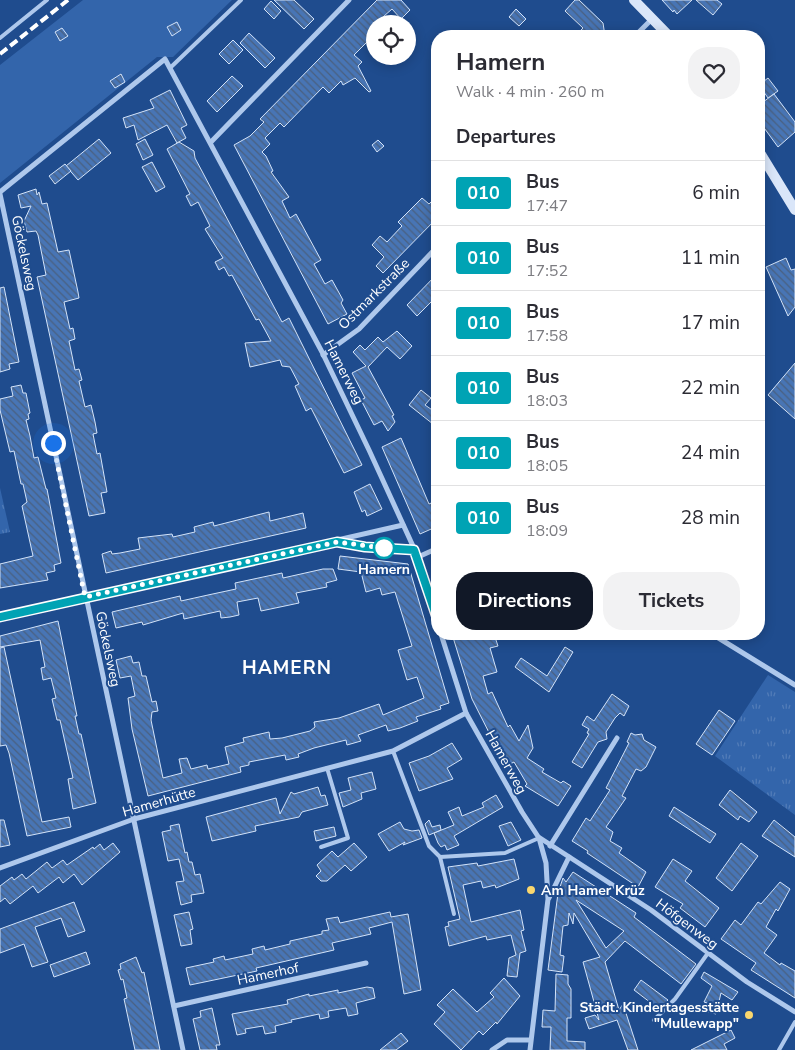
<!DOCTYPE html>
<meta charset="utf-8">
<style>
:root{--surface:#fff;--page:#f2f2f3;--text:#2b2b33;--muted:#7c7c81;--line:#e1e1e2;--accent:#111827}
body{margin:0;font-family:"Nunito Sans",sans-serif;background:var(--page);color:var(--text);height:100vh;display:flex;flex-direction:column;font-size:19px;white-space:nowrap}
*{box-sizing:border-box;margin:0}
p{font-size:16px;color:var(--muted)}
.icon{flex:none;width:28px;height:28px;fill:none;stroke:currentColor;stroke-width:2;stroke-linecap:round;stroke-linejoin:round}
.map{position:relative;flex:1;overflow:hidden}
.details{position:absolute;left:431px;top:30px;width:334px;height:610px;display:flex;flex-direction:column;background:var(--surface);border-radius:20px;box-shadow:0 2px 12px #0003}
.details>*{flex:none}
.badge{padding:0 10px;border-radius:4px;font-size:18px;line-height:32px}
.tools{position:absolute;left:366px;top:15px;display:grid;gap:10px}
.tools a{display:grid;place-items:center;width:50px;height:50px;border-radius:50%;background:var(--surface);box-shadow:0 2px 12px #0003;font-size:25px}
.you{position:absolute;width:25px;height:25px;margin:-12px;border:4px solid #fff;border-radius:50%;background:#1a73e8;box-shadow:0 0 0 8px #1a73e833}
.map>.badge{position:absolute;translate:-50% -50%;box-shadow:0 0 0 2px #fff}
h2{padding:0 25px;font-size:19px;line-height:45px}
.round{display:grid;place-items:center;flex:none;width:52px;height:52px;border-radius:20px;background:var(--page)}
.head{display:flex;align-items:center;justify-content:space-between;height:85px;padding:0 25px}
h1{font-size:24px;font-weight:700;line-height:38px}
.action{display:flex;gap:10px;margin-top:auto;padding:10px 25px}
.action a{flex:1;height:58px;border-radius:20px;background:var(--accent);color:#fff;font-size:20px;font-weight:700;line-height:58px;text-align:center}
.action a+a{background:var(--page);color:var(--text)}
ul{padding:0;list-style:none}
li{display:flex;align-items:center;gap:15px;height:65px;padding:0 25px;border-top:1px solid var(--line)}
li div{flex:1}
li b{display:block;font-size:19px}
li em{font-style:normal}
li .badge{min-width:55px;font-weight:700;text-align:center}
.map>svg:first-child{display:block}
.grass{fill:url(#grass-tufts)}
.garden{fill:#3365ab}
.building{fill:url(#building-back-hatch);stroke:#d3e3f9;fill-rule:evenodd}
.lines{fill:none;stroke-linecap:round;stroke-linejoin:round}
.lane{stroke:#aec8ec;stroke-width:4}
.street{stroke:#aec8ec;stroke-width:5}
.secondary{stroke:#dae6f9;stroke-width:10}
.rail{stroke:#fff;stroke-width:4;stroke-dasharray:9 4;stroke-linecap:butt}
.line-casing{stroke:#fff;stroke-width:11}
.line{stroke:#00a3b4;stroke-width:8}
.walk{stroke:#fff;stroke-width:5;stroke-dasharray:0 9}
.stop-dot{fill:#fff;stroke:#00a3b4;stroke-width:2.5}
.poi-dot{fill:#fad76e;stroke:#1f4c8e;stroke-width:2}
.labels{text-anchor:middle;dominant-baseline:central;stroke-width:4;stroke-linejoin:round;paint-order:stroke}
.street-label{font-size:14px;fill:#fff;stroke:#1f4c8e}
.stop-label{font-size:14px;font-weight:bold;fill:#fff;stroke:#1f4c8e}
.poi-label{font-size:14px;font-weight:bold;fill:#fff;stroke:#1f4c8e;text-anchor:start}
.district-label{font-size:19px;font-weight:bold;letter-spacing:1px;fill:#fff;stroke:#1f4c8e}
</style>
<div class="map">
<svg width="795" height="1050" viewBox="0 0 795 1050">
<defs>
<pattern id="grass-tufts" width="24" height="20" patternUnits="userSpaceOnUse" patternTransform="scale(1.25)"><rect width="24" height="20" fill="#3365ab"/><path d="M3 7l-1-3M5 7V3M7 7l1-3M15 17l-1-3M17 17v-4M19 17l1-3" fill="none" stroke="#527cb8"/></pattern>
<pattern id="building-back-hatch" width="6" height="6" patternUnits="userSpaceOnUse" patternTransform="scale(1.25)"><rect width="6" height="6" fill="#4875b5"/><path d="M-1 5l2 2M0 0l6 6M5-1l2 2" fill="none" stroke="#4a6080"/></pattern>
</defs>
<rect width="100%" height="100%" fill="#1f4c8e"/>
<g class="grass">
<path d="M0,488L10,532L0,534Z"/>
<path d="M768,675L795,692V815L715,756Z"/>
</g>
<path class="garden" d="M83,0H232L173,57H157L0,183V65Z"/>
<g class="building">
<path d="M274,0H294L314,19L304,29Z"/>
<path d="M377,0H401L410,10L401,19L392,9L375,24V34L354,55L362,62L358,66L371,91L369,92L355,78L343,85L341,81L329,93L323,87L284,127L280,123L265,138L270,144L262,152L266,156L273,171L271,172L289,197L282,201L290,218L296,214L321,260L314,264L325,284L332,280L343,300L341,303L347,314L328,324L234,145L250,136L264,122L260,119Z"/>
<path d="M575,0H579L603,23L605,36H575L583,28L565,11Z"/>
<path d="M662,0H692L677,14L674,10L673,12Z"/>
<path d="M696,0H717L722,4L713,15Z"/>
<path d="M271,1L281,11L274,19L264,9Z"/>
<path d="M516,9L526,19L519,26L509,17Z"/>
<path d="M177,22L181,30L172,36L167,27Z"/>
<path d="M62,28L68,36L60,41L55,32Z"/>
<path d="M249,33L275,58L265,68L240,43Z"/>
<path d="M233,40L243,50L229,64L219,54Z"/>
<path d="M121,74L125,82L115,88L110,81Z"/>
<path d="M232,76L243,86L217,112L207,101Z"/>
<path d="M768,78L778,91L768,98L759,85Z"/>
<path d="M170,90L187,125L181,128L186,138L177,143L167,125L138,140L134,125L126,128L123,118L154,108L150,100Z"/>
<path d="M774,94L795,122V132L778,147L759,121V105Z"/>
<path d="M99,139L111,153L78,180L66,166Z"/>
<path d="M145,139L153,155L143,160L136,144Z"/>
<path d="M378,140L384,146L377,152L372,145Z"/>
<path d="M179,142L194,151L195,158L282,322L289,318L362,465L344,473L311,408L306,411L295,386L299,384L290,367L282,366L280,360L250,367L245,343L271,341L259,319L256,320L232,275L229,276L224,267L219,270L215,262L223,258L205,229L210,226L198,202L191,206L186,196L190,194L167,149Z"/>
<path d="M152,162L165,187L156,192L142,167Z"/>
<path d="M65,164L71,171L55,184L49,176Z"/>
<path d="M36,189L37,195L39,192L42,204L47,203L58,252L69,250L78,292L79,298L64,302L70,329L73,328L75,339L69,341L75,370L79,369L82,380L79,381L85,407L91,405L95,422L97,433L93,434L97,454L100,453L107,492L101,493L105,513L89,516L37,277L46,275L38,235L36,231L27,232L24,221L31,206L21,208L18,195Z"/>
<path d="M438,195V217L383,273L376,266L384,257L372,245L380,236L387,242L402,226L398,222L422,198L429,204Z"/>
<path d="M786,258L791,270L795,269V307L788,316L766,267Z"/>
<path d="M438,273V295L417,316L407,305Z"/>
<path d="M4,287L19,362L9,364L10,369L0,372V288Z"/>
<path d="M397,331L412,346L400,359L387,347L368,367L394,415L392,416L395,422L388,431L382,421L374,425L361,400L365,398L352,373L366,366L353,352L360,345L365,350L378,337L383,342Z"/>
<path d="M795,363V419L768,395Z"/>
<path d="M21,385L23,393H26L30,413L28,414L29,419L26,420L30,436L34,458L38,457L46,489H47L61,563L54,565L55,571L46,573L48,580L0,588V564L33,556L22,506L27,502L23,484H21L14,451L10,452L0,410V399L13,396L11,387Z"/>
<path d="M421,390L431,398L425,405L438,414V428L409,405Z"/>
<path d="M401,438L429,504L438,500V526L420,534L382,447Z"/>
<path d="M370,484L382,509L367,516L365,510L362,512L354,492Z"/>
<path d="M269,512L270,521L303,513L306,528L106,573L102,554L111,551L112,554L120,553L140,549L138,538L172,534L173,537L195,532L194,527L213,522L214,526Z"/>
<path d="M340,556L408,564L449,703L440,706L441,709L416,717L418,721L400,728L388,731L386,725L358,735L361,741L347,745L346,740L314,748L298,754L299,757L286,760L285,755L249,762V765L240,767L241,772L148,796L132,729L128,698L135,696L131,676L120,678L116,660L131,656L133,663L139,662L142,676H146L152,702L156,701L158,711L152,712L151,720L163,778L182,773L179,759L187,758L191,769L207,765L208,769L229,764L225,747L244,742L243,738L269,732L270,739L282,738L310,731L315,727L314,722L339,718L379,704L383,715L424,698L417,677L407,680L398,650L412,646L395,592L382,595L380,588L366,592L361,572L338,569Z"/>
<path d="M323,569H333L337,580L326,583L327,587L296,593L299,603L261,611L258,598L237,602L239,615L230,617L221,618L220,611L184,619L183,613L143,625L142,622L116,628L112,612L180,596L181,601L208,595L236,589L235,583L282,573L283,578Z"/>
<path d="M58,621L77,716H75L79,734H81L96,803L73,809L68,779L73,778L60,720H57L52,699L56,698L51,678L43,680L41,668L45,667L40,640L0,647V636Z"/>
<path d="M452,634H494L498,646L490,648L497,672L483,676L488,694L492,692L508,727L510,725L519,741L528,725L533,748L527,758L544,769L542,772L561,783L563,781L571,786L558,806L525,786L527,784L514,762L506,766L472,699Z"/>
<path d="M4,647L42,822L69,817L71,827L27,836L9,753L6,745L0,746V648Z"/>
<path d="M565,647L573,652L549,692L515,667L521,658L547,676Z"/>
<path d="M612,694L629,706L624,716L620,713L615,718L606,732L607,739L598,742L582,768L572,762L589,734L587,733L589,729L582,725L587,716L594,721Z"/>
<path d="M719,710L735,721L712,755L696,744Z"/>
<path d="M631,733L635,735L642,734L644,740L656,747L646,767L641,771L636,769L622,796L626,798L606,827L613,832L610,841L622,848L619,853L646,872L638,887L587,853L588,851L572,841L586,818L590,821L610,790L606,788L629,743L627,742Z"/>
<path d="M452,743L462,759L447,768L453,779L419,791L409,763L429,756Z"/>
<path d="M372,772L376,789L361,793L362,799L343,807L339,793L351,790L348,778Z"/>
<path d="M318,787L321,796L325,795L328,805L302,812L299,817L255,826L256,831L212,841L206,817L276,798L280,814L291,792L294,794Z"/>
<path d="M730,790L757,812L749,822L740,816L738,820L719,805Z"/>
<path d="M496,795L503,807L454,836L459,845L447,850L445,845L441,847L438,843L434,833L454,825L448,812L459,807L462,816L484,807L482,803Z"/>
<path d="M674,807L716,834L710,843L669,816Z"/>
<path d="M0,820H4L10,845L0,847Z"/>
<path d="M429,820L432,827L440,825L441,830L429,835L425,824Z"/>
<path d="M774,820L795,837V857L762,836Z"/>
<path d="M400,822L404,829L412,831L419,830L422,838L403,845L405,842L389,851L378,834Z"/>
<path d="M511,822L521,840L508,846L499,826Z"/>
<path d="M179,824L185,853L187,852L189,862H192L195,875L200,874L204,893L191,895L192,902L181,905L176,882L184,881L179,859L168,861L162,832L171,830L170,826Z"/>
<path d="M334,827L336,836L316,841L314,831Z"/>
<path d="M113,843L120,852L82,885L74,874L63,883L59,877L38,893L33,886L10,904L5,898L0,902V886L12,877L14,880L22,874L26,879L47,862L52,868L63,860L67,865L93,847L94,849L100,844L104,850Z"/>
<path d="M354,843L367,857L351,871L345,865L327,881H321L316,876L321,871L317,865L332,851L338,857Z"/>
<path d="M741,843L758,856L732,891L716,878Z"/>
<path d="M514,859L519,879L496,888L495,885L483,888L481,881L463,885L471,922L520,910L524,930L521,931L526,951L520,953L517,977L507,976L509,958L516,955L511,935L487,940L486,936L449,946L445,927L449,926L448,922L460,919L448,867L477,863L478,866Z"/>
<path d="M673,859L692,871L685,881L719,908L705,927L680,908L683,904L655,887Z"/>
<path d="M573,872L636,913L634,917L696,964L681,984L625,941L605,962L619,1010L623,1004L638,1050H628L617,1020L589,1029L585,1018L595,1015L599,1020L583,962L600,957L574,913L573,924L569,913L568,925L563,926L560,955L564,956L562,972L548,970L558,893L563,878L566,882ZM576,900L610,922L624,931L606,948Z"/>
<path d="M780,882L790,889L778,911L776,909L766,927L777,935L764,953L780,965L781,963L795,971V998L751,970L756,963L721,939L735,920L741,925L758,902L761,904Z"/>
<path d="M74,902L85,931L68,937L61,918L35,927L48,962L32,967L24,944L0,953V929Z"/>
<path d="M189,912L193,929L190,930L192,944L181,946L174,915Z"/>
<path d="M390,912L391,917L408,914L421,990L404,994L392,922L369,928L371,934L332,943L334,950L256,968L257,971L190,985L186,968L214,962L213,959L224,956L225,960L253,954L252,949L264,946L265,950L290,944V941L322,934V931L329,930L326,919L338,917L340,923Z"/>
<path d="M86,952L90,964L54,977L50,965Z"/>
<path d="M136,957L142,973L144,972L160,1050H135L124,999L127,998L123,979L121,980L118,970L121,969L120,964Z"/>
<path d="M704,972L738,992L732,1000L721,993L716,1014L704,1011L707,1003L704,1002L712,986L701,978Z"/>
<path d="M556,974L568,975V984L571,989V1018H567V1041L585,1042V1050H550L551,1027H542L543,1010L555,1011Z"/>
<path d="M504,978L520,996L497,1024L496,1022L483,1035L479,1031L461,1050L434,1024L445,1012L437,1005L453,989L477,1012L494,997L490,993Z"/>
<path d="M641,980L668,1000L659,1009L634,990Z"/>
<path d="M367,987L373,988L375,998L356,1003L358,1014L348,1016L346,1008L328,1011L329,1017L320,1019L319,1014L291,1020L292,1022L275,1026L276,1032L265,1034L263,1026L245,1029L246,1033L237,1035L232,1014L288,1004L287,1000L309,994V996L338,990V993Z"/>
<path d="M212,1008L220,1045H216L217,1050H200L193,1019L201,1017L200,1011Z"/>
<path d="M731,1030L735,1038L724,1044L727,1050H691Z"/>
<path d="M401,1033L408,1041L396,1050H380Z"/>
</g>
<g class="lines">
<g class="lane">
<path d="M0,38L47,0"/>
<path d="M170,68L241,0"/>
<path d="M393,751L429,846L440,857L505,853L539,838"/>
<path d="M321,847L348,838L327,768"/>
<path d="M440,857L454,914"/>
<path d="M654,1020L675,999L708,953"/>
<path d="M779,1050L795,1022"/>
</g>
<g class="street">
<path d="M635,36L652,19"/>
<path d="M211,142L349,0"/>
<path d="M0,192L165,59L322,352L369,450L418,557L438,621"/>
<path d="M0,194L183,1050"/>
<path d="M323,355L359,329L438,246"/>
<path d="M340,542L365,547L414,550"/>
<path d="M418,557L438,548"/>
<path d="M0,617L403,525"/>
<path d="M441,634L466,713L522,812L539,838L546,863L548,899L530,1050"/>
<path d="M712,634L795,685"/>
<path d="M540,838L651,910L747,982L795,1012"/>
<path d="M550,846L617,738"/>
<path d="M0,868L134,819L393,751L466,713"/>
<path d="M549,898L569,857"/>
<path d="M174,1006L366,963"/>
<path d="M492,1050L507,1040H529"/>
</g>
<g class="secondary">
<path d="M634,0L669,36"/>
<path d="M759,151L795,210"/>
</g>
<path class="rail" d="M0,54L68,0"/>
</g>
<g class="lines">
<defs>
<path id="line" d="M0,617L337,542L365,547L414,550L438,621"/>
</defs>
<use href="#line" class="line-casing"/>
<use href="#line" class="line"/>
<path class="walk" d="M53,443L85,597L337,542L384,548"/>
</g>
<circle class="stop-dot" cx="384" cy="548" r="10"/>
<g class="poi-dot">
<circle cx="531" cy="890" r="5"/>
<circle cx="749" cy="1015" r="5"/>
</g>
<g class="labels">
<g class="street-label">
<text transform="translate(24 253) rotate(78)">Göckelsweg</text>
<text transform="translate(374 294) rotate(-45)">Ostmarkstraße</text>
<text transform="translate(344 372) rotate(63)">Hamerweg</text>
<text transform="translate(108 649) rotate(78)">Göckelsweg</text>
<text transform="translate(506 762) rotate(61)">Hamerweg</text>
<text transform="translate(159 802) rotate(-16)">Hamerhütte</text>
<text transform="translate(687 924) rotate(37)">Höfgenweg</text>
<text transform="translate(268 974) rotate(-12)">Hamerhof</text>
</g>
<g class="stop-label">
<text x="384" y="569">Hamern</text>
</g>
<g class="poi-label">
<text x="541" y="890">Am Hamer Krüz</text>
<text x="739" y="1007" text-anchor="end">Städt. Kindertagesstätte<tspan x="739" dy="16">"Mullewapp"</tspan></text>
</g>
<g class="district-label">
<text x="287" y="668">HAMERN</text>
</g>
</g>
</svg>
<div class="tools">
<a><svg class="icon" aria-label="locate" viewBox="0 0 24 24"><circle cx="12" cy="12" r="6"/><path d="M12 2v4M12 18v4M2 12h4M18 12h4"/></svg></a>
</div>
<div class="you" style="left:53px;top:443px"></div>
<section class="details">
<div class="head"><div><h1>Hamern</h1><p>Walk · 4 min · 260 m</p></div><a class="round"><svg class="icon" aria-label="heart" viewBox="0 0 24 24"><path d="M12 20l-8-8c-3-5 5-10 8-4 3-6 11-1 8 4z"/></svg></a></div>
<h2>Departures</h2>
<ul>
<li><span class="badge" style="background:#00a3b4;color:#fff">010</span><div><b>Bus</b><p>17:47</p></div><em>6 min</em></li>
<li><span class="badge" style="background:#00a3b4;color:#fff">010</span><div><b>Bus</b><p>17:52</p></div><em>11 min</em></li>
<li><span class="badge" style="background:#00a3b4;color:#fff">010</span><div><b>Bus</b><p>17:58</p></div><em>17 min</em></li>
<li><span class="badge" style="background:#00a3b4;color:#fff">010</span><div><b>Bus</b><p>18:03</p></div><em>22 min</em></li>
<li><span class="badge" style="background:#00a3b4;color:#fff">010</span><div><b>Bus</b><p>18:05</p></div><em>24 min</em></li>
<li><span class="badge" style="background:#00a3b4;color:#fff">010</span><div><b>Bus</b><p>18:09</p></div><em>28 min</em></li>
</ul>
<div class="action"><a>Directions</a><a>Tickets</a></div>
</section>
</div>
